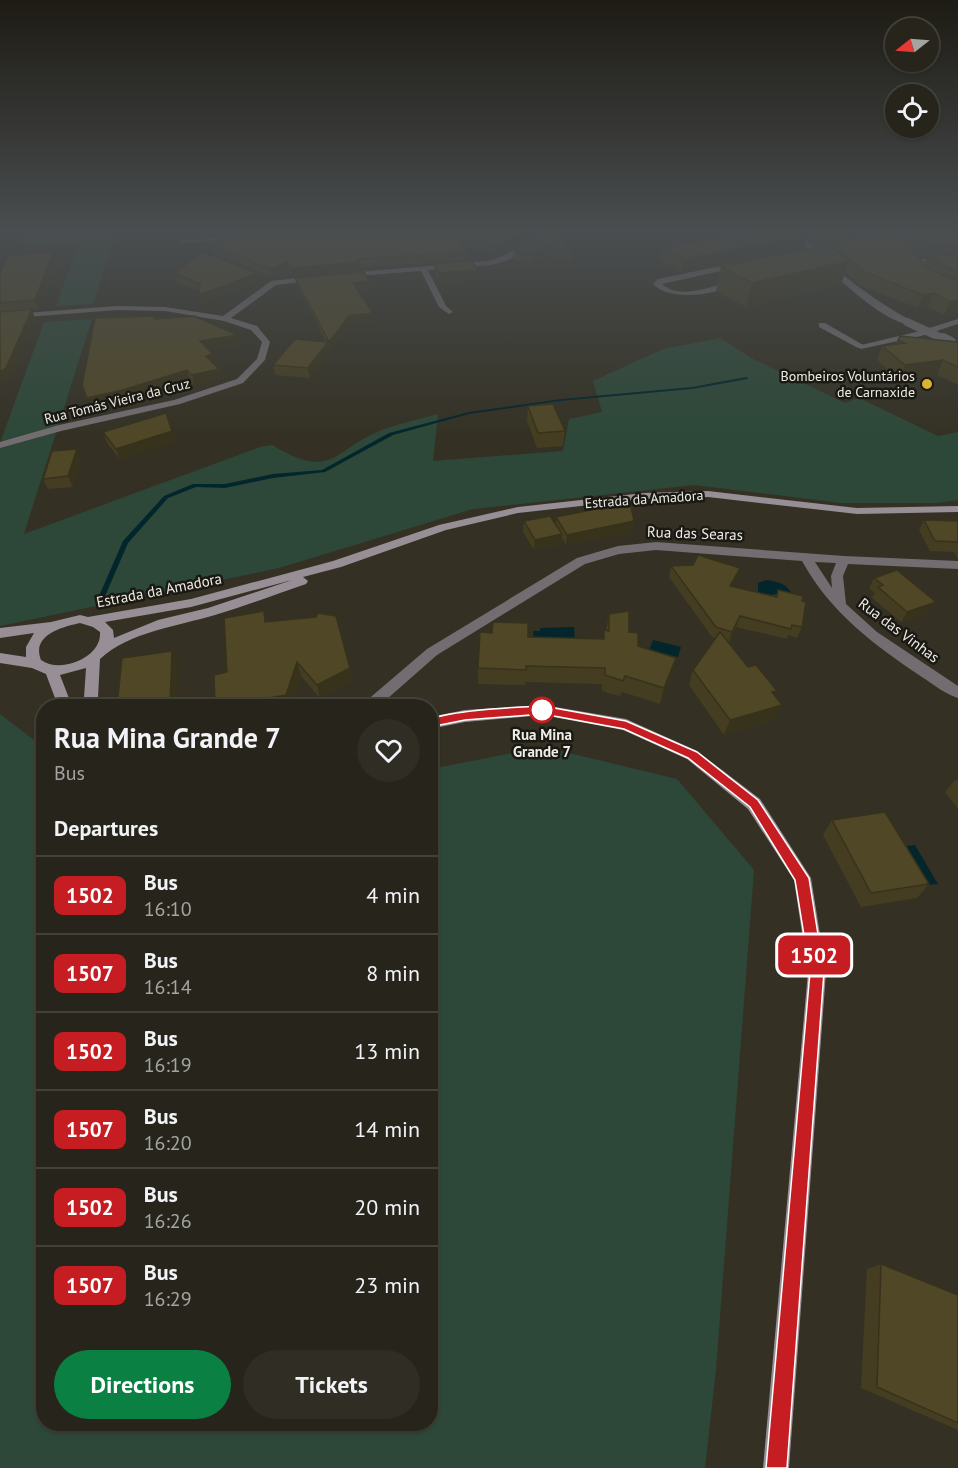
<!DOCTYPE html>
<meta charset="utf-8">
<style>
:root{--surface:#27251b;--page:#2f2d24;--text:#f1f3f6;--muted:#a4a5a3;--line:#43423a;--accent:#0b8043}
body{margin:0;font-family:"PT Sans",sans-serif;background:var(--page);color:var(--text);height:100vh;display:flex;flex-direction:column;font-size:22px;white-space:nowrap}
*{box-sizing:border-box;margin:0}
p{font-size:20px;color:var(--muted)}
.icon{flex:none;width:33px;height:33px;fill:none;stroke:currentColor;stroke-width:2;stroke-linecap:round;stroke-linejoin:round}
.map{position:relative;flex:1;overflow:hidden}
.drawer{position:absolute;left:36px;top:699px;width:402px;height:732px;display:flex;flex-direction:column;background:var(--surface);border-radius:24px;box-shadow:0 2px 4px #0004,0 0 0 2px var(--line)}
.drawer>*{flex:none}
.badge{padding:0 12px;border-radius:9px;font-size:21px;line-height:39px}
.needle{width:39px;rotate:253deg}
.tools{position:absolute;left:885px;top:18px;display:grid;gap:12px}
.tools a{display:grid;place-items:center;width:54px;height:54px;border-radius:50%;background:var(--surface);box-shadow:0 2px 4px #0004,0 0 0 2px var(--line);font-size:30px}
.map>.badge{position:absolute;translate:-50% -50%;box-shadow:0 0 0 3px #fff}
h2{padding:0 18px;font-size:22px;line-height:54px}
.round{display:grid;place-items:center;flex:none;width:63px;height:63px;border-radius:32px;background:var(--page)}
.head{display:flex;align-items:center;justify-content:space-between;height:102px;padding:0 18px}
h1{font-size:28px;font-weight:600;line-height:45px}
.button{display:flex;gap:12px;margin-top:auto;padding:12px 18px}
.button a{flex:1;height:69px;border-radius:36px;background:var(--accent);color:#fff;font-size:24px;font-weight:600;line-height:69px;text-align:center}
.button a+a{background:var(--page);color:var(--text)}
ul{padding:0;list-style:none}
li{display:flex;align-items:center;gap:18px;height:78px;padding:0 18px;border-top:2px solid var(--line)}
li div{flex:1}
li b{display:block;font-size:22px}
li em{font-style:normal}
li .badge{min-width:66px;font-weight:700;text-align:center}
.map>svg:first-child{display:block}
.green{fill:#2d4838}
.water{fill:#03262c}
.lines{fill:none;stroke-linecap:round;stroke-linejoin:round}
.stream{fill:#03262c;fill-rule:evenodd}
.lane{fill:#736d71;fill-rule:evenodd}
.street{fill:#736d71;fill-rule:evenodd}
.secondary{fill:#988e95;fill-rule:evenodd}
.street-bridge-far1{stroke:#736d71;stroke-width:8}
.street-bridge{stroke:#736d71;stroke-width:10}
.wall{fill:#443d21;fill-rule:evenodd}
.shaded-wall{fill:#37321b}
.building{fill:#4f4726;stroke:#37321b;stroke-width:1.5}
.line{fill:#c61d23;stroke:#fff;stroke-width:1.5}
.poi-dot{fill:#dcb233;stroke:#1a1913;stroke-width:2}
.stop-dot{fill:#fff;stroke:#c61d23;stroke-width:3}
.labels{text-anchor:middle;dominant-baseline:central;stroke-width:5;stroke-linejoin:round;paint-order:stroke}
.far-poi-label{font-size:14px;fill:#eeece4;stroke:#1a1913;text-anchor:end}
.far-street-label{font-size:14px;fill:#eeece4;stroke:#1a1913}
.street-label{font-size:15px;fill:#eeece4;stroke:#1a1913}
.stop-label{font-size:15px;font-weight:bold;fill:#eeece4;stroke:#1a1913}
</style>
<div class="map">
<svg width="958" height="1468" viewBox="0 0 958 1468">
<rect width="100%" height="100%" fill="#343124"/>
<g class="green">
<path d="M28,230H117L93,304L56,306L79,243L18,244Z"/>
<path d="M92,319L24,534L260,447L272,445C334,482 331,450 384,429C401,423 420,419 438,414L433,461L563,451L569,419L602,412L593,381L663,349L720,338L755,360L845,403L859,398L938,436L958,432V500L937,503H841L694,485L473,509L279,568L0,626V443L44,322Z"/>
<path d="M0,714L43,747L44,1424H430L431,769L544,747L677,779L754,870L716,1369L705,1468H0Z"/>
</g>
<g class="water">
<path d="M766,580C778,581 791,585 792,598L773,594V597L758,592V583Z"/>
<path d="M574,627L575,641H534L533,631H540V628Z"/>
<path d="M653,640L681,647L678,657L649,650Z"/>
<path d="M915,845L938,884L919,886L897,847Z"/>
</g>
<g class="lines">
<path class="stream" d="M746,377L748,378V379L692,389L561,401L469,414L393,435L325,472L273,478L225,488L196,487L168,498L128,543L102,603L99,605L96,603L123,541L164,496L193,484H225L273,474L322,470L389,433L469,412L561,399L692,387Z"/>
<path class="lane" d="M819,323H825L865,346L858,348L819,327Z"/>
<g class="street">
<path d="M548,230H557L508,260L492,265L428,270L446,306L453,312L449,314L439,307L421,271L345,277L341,275L345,273L488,261L502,256Z"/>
<path d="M791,230H798C830,268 867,296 910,320V324C883,326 808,252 791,230Z"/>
<path d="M886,230H893L895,233L915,230L894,238Z"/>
<path d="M236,236L238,239L182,243L178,241Z"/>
<path d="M903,248H909L916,258L958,263V267L911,262Z"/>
<path d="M740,262L743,266L662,284C681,301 715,285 737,280L741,282C720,294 671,303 653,284L658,279Z"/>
<path d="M315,276H318V280L276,285L231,318L257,326L270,342L265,360L243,383L180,404L61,431L0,448V442L59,425L174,400L237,379L257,359L262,342L251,330L224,321L165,311L117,310L0,319V315L117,306L165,307L223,316L271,281Z"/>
<path d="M958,319V324L921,336L861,349L857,346L916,332Z"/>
<path d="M656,542L844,556L958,561V569L848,564L843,576L846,604L877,632L958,686V698C945,694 933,684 922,677C874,645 830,612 802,561L656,550L619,554L585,564L437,655L379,706H363L365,702L427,649L577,558L618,546ZM815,562L836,563L831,576L832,588Z"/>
</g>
<g class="secondary">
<path d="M708,491L857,508L958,506V512L857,514L708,497L644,499L518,513L446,530L341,567L303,577L308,581L306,584C276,594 246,606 215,615C178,626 129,632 100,659L98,698L95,706H81L84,698L86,668L60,675L72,706H58L46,674L32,668L0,663V653L26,657V647L34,633L0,638V628L51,622L80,615L88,617L191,599L333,561L439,525L518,507L644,493ZM292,580L208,608L158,620L114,638L113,630L105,622L191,607ZM80,623L93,627L100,632C102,658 60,674 41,660C31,635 62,627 80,623Z"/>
<path d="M543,705L626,719L697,751L760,799L811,878L826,972L789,1468H763L808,972L794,880L748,809L687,759L623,730L543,715L465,722L430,729V717L465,710Z"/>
</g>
<path class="street-bridge-far1" d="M907,322L946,340"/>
<path class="street-bridge" d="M943,338L951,342"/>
</g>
<g class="wall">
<path d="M272,230H544L497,255L464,246L467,252V261L477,279L440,282L435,273L434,264L463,261L360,267V271L292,277L289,271L272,277L213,253L211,245Z"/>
<path d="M547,230L573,252L572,261L545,255L531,263L514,259L515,250Z"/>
<path d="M758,230H887L902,237L904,230H958V312L944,315L928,307L918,308L861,286L845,272L841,284L746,307L716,291L721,267L817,248L806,236L803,249L682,273L661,261L663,248ZM917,256L927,257L924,265Z"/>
<path d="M53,252L56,261L39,310H32L35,319L11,378L6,381L0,382V273Z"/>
<path d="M175,273H258L259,282L201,304L199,295V291L177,282Z"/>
<path d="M295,278L369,281L370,289L358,290L373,313V321L350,324L331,350L329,347L330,351L310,378L275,375L273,365L326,342L297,285Z"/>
<path d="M156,319L240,345L209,350L213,354L216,364H214L219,369L221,379L194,385L190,380L127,400L91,408L82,385Z"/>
<path d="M900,336L958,342V385L937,375L899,380L877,360L882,346L896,344Z"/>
<path d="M528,406L565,431L563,446L537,448L527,421Z"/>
<path d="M166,413L175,441L120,459L107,443L103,432Z"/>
<path d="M81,459L73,487L48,489L43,479Z"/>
<path d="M556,517L632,532L566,545L562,538L561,545L534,550L523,532L524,521L556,525Z"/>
<path d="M924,520L958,521V559L954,552L930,551L919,530Z"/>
<path d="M671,566L737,578L732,587L776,596L778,590L802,601V627L797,638L788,635L787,639L736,627L729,642L748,667L782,705L776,720L724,735L689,685L693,670L716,638L712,637L669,577Z"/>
<path d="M874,578L930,612L901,622L872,598L875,593L869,588Z"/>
<path d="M609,614L629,632L638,646L676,658L672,673L660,704L622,692L620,696L602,691V684L526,682L525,685L478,684V668L528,637L603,639L604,630L606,631Z"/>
<path d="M267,622L350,668L352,681L320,698L301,676L291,706H215L227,672Z"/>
<path d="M958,780V809L945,792L954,781Z"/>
<path d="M832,820L929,884L917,898L861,907L823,835Z"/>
<path d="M881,1264L958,1295V1430L861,1388L867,1269Z"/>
</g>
<g class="shaded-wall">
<path d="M528,230H544L497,255L498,246Z"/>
<path d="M858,230H887L840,247L844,234Z"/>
<path d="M807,236L803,249L682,273L684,259Z"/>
<path d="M545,246V255L531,263L532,254Z"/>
<path d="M53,252L56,261L39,310L35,300Z"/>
<path d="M849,261L841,284L746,307L752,283Z"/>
<path d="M288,262L289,271L272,277L270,269Z"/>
<path d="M359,262L360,271L292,277L291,268Z"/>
<path d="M477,270V279L440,282L439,273Z"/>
<path d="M258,273L259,282L201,304L199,295Z"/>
<path d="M369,281L370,289L354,290L353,283Z"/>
<path d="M934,293L928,307L918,308L923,295Z"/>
<path d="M958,300V312L944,315L950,302Z"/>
<path d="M32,309L35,319L11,378L6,381L0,382V372Z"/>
<path d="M373,313V321L350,324L331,350L329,342L349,316Z"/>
<path d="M238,335L240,345L203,351L200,341Z"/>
<path d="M328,342L330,351L310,378L308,368Z"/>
<path d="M213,354L216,364L208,366L206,356Z"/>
<path d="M943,360L937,375L899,380L905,365Z"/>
<path d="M219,369L221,379L194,385L192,375Z"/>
<path d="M187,370L190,380L127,400L91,408L87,398Z"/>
<path d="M172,431L175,441L120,459L116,449Z"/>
<path d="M77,449L81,459L73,487L68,476Z"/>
<path d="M634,521L632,532L566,545L567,535Z"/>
<path d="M562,534L561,545L534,550L535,540Z"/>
<path d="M740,568L737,578L727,596L730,586Z"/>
<path d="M936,602L930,612L901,622L907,612Z"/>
<path d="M740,616L736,627L728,642L732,632Z"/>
<path d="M172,651L179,666L177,706H170Z"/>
<path d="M676,658L672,673L660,704L664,688Z"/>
<path d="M297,662L301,676L291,706H222Z"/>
<path d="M350,668L352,681L320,698L317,685Z"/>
<path d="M782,705L776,720L724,735L730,720Z"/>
</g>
<g class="building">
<path d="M272,230H528L498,246L458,237L467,252L357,259L359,262L291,268L288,262L270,269L211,245L223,236Z"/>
<path d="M547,230H552L573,252L545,246L532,254L515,250Z"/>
<path d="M758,230H802L807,236L684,259L663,248Z"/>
<path d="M816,230H858L844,234L851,239L889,230H897L928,269L958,281V300L950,302L934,293L923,295L865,272L828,242Z"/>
<path d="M911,230H958V247L922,243Z"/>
<path d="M830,246L849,261L752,283L721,267L805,249Z"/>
<path d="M53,252L35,300L0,303V273L9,255Z"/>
<path d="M202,252L258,273L199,295L200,284L175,273Z"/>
<path d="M929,253L958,256V272L937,262Z"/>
<path d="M472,260L477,270L439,273L434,264Z"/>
<path d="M364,272L369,281L353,283L373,313L349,316L329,342L295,278Z"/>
<path d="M32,309L6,368L0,372V312Z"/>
<path d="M155,316V319L194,316L238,335L200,341L213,354L206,356L219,369L192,375L187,370L123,390L87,398L82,385L95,318Z"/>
<path d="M900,336L958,342V367L943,360L905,365L882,346L905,343L898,340Z"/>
<path d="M295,339L328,342L308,368L273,365Z"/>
<path d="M553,404L565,431L538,433L528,406Z"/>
<path d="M166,413L172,431L116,449L103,432Z"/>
<path d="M77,449L68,476L43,479L52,451Z"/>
<path d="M630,502L634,521L567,535L556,517Z"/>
<path d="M550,516L562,534L535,540L524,521Z"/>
<path d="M924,520L958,521V542L935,541Z"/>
<path d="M698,555L740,568L730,586L777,597L778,590L803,596L802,601L806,602L802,627L792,625L791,629L740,616L732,632L716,627L671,566L693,565Z"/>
<path d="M897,570L936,602L907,612L878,587L883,585L874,578Z"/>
<path d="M264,611L265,622L316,617L318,613L336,616L350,668L317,685L297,662L286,695L222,706H215L214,675L227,672L224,618Z"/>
<path d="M629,611V632L638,633V646L676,658L664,688L625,676L623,681L605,675V668L526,666V670L478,668L480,632L492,633L493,622L528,623V637L604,639V630L609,631V614Z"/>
<path d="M720,632L748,667L756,665L777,691L772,692L782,705L730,720L693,670Z"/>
<path d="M172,651L170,706H117L122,658Z"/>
<path d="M885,812L929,884L871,893L832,820Z"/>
<path d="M881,1264L958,1295V1423L877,1387Z"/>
</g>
<linearGradient id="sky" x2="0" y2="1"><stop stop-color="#1d1b14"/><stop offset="0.53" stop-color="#4a4e50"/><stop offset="1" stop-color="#4a4e50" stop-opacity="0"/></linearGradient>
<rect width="958" height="436" fill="url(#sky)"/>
<path class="line" d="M543,706L626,721L697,752L758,800L809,878L824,972L787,1468H766L810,972L795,880L750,807L688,758L624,729L543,714L465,720L430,727L425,723C436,710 522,707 543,706Z"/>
<circle class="poi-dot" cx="927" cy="384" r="6"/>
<circle class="stop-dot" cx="542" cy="710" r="12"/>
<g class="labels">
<g class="far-poi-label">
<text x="915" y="376">Bombeiros Voluntários<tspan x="915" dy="16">de Carnaxide</tspan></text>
</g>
<g class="far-street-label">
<text transform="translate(117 401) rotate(-14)">Rua Tomás Vieira da Cruz</text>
<text transform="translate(644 499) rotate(-4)">Estrada da Amadora</text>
</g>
<g class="street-label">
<text transform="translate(695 533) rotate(2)">Rua das Searas</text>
<text transform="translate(159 590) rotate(-11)">Estrada da Amadora</text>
<text transform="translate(899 630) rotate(37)">Rua das Vinhas</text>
</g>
<g class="stop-label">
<text x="542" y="734">Rua Mina<tspan x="542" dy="17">Grande 7</tspan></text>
</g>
</g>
</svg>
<div class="tools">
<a><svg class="needle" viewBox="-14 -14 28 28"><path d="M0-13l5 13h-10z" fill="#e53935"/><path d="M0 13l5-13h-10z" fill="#a4a5a3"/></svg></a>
<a><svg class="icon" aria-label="locate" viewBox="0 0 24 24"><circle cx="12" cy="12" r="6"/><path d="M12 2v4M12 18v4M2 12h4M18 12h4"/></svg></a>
</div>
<b class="badge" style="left:814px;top:955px;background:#c61d23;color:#fff">1502</b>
<section class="drawer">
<div class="head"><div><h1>Rua Mina Grande 7</h1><p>Bus</p></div><a class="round"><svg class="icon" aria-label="heart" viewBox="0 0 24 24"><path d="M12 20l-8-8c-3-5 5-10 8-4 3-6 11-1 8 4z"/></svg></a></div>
<h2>Departures</h2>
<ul>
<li><span class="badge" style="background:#c61d23;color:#fff">1502</span><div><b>Bus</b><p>16:10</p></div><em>4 min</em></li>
<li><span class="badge" style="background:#c61d23;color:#fff">1507</span><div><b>Bus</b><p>16:14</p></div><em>8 min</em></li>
<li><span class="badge" style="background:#c61d23;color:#fff">1502</span><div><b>Bus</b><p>16:19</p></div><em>13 min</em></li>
<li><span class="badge" style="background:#c61d23;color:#fff">1507</span><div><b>Bus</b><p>16:20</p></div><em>14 min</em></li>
<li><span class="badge" style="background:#c61d23;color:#fff">1502</span><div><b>Bus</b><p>16:26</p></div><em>20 min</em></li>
<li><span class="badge" style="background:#c61d23;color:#fff">1507</span><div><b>Bus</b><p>16:29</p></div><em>23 min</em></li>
</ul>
<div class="button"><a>Directions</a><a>Tickets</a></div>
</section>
</div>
